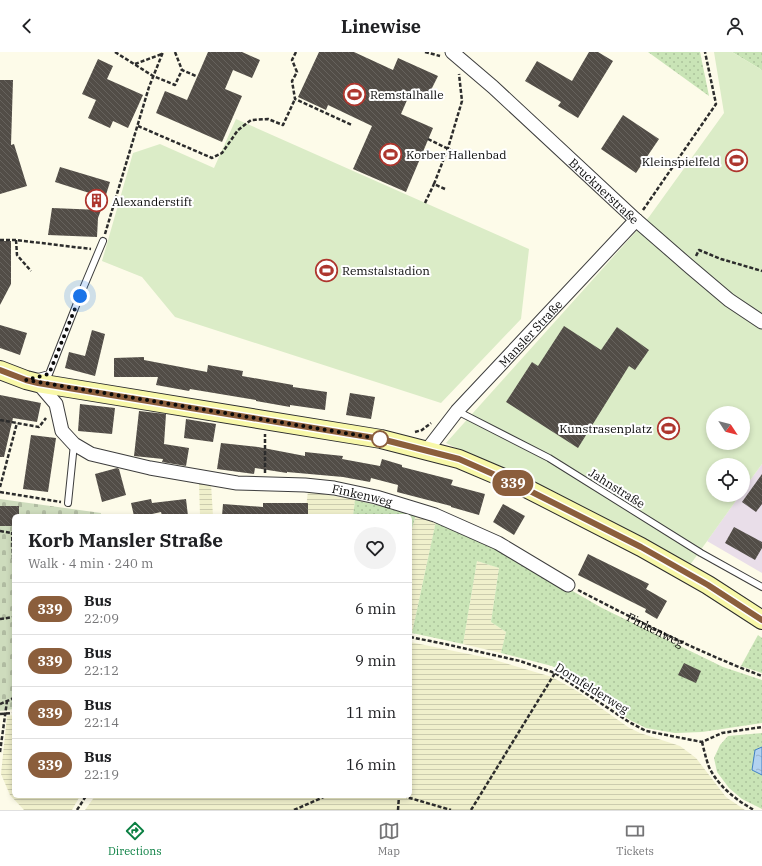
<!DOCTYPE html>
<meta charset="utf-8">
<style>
:root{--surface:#fff;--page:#f2f2f2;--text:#202124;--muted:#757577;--line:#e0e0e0;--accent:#0b8043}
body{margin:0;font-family:"IBM Plex Serif",serif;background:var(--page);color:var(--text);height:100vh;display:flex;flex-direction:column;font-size:15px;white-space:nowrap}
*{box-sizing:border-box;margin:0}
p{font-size:13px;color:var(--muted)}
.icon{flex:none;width:22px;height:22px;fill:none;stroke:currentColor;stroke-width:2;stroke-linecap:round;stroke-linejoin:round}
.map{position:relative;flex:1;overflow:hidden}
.drawer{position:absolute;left:12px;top:462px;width:400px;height:284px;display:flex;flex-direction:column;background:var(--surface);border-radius:6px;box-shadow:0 2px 6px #0003}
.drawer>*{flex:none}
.badge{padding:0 8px;border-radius:13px;font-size:14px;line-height:26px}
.needle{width:26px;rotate:126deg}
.fabs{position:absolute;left:706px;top:354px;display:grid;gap:8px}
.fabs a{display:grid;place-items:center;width:44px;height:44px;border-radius:50%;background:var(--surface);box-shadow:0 2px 6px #0003;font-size:20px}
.you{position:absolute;width:20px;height:20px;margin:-10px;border:3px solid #fff;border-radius:50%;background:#1a73e8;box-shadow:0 0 0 6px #1a73e833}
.map>.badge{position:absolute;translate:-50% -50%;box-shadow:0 0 0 2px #fff}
.round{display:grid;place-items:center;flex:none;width:42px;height:42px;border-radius:21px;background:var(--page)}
.summary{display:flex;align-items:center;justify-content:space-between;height:68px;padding:0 16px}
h1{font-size:19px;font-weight:700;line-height:30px}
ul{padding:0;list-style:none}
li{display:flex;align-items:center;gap:12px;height:52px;padding:0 16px;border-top:1px solid var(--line)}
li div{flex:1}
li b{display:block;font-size:15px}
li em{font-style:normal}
li .badge{min-width:44px;font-weight:700;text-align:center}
header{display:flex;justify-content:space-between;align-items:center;height:52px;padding:0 16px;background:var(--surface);font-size:18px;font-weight:700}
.tabs{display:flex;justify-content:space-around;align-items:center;height:56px;border-top:1px solid var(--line);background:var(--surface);font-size:11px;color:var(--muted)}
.tabs a{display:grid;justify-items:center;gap:2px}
.tabs .on{color:var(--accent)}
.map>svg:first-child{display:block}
.industrial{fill:#e9dee9}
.farmland{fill:url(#farmland-rules)}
.grass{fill:url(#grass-dots)}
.cemetery{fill:url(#cemetery-stones)}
.pitch{fill:#dbecc7;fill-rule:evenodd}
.water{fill:url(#water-ripples);stroke:#3f7fc1}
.building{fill:url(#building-back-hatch)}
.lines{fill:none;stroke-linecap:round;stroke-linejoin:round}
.lane-casing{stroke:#3d3d3d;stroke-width:8}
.street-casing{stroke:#3d3d3d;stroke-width:15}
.secondary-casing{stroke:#2c2c2c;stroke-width:20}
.path{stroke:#2c2c2c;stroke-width:2.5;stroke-dasharray:4 2;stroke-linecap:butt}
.lane{stroke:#fff;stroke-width:6}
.street{stroke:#fff;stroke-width:13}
.secondary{stroke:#f8f8a9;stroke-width:18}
.line-casing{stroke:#fff;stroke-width:9}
.line{stroke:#8b5e3c;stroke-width:6}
.walk{stroke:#0a0a0a;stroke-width:4;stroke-dasharray:0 7.2}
.stop-dot{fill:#fff;stroke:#8b5e3c;stroke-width:2}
.labels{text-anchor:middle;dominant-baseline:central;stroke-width:4;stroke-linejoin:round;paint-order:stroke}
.poi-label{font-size:12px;fill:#0a0a0a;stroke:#fff;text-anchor:start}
.street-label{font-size:12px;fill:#0a0a0a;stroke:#fff}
</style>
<header><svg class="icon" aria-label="back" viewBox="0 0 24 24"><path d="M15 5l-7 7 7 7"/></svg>Linewise<svg class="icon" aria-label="person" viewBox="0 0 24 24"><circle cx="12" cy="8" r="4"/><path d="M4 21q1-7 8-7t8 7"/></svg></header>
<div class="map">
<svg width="762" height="758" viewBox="0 0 762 758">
<defs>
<pattern id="farmland-rules" width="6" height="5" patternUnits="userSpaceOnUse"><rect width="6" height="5" fill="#f0f0cc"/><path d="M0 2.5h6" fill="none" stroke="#ccccae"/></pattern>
<pattern id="grass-dots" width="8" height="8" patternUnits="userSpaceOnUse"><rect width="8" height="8" fill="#c9e4b6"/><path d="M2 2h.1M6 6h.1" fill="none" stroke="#abc29b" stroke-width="1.8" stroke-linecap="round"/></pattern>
<pattern id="cemetery-stones" width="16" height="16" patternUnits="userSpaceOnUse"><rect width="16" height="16" fill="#cedcbd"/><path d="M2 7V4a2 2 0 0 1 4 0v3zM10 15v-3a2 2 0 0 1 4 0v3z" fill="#b0bba1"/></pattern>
<pattern id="water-ripples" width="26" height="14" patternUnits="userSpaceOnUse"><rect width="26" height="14" fill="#b2d2f0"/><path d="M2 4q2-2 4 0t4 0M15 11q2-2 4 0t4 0" fill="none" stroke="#98b3cc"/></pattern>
<pattern id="building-back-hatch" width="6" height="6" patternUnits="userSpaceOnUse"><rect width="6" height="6" fill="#524d47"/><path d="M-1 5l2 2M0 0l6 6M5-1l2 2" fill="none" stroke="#66625d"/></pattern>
</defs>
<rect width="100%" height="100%" fill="#fdfbe9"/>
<path class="industrial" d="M762,412V521L707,489L740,443H743V438Z"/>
<g class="farmland">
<path d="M199,430L211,432L213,464H200Z"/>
<path d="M308,439L355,448L353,464H305Z"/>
<path d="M416,462L436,469L412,581H410V484Z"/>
<path d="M477,509L499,516L491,570L506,580L501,601L463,592Z"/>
<path d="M410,590L488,606L552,625L577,639L628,675L640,681L680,694L696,706L726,745L745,758H85L95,744H410Z"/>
<path d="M14,663V744H80L72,758H24L10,743L1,722L7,664Z"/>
</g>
<g class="grass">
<path d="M648,0H700L709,44Z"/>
<path d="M732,0H762V18Z"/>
<path d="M355,448L416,462L410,484V464H353Z"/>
<path d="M436,469L498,496L602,556L723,615L762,628V671L702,680L675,681L646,676L630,668L552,614L501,601L506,580L491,570L499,516L477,509L463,592L412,581Z"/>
<path d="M758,583L762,586V621L741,614Z"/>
<path d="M762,681V695L755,699L752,718L762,723V757L742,747L729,736L717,720L714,706L720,693L728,684Z"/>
</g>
<path class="cemetery" d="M0,447L101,461V464H14V657L0,659Z"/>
<g class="pitch">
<path d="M714,0H732L762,18V412L743,438V413H713V443H740L690,513L446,391L649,165L724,61ZM713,361H743V391H713Z"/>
<path d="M236,67L529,197L521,267L441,351L175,265L142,225L102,209L133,101L160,92L214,116Z"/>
</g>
<path class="water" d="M762,695V723L752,718L755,698Z"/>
<g class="building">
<path d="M208,0H242L260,8L252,26L233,18L225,37L242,44L222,90L156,61L165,39L187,48Z"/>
<path d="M319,0H354L393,18L398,6L438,24L427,46L411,39L401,62L433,76L406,140L353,117L372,74L328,53L326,58L298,45Z"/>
<path d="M589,0H598L613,9L578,66L558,54L561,50L525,29L537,9L572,29Z"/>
<path d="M98,7L113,14L107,27L143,43L128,76L113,69L110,76L88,66L96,48L82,42Z"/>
<path d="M0,28H13L11,93L14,92L27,134L0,142Z"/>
<path d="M623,63L659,87L636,121L601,97Z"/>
<path d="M60,115L110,130L105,146L55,130Z"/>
<path d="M52,156L101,158L98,166L97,185L48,183Z"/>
<path d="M0,189H11V232L0,253Z"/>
<path d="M0,273L27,281L20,303L0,296Z"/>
<path d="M564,274L601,298L617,275L649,298L635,318L629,314L578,396L506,350L532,310L538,314Z"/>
<path d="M92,278L105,282L95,324L65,316L69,300L85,304Z"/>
<path d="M144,305V308L207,320L208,313L243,319L242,324L293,333V335L327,340L325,358L290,353V355L256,349V348L190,337L189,339L156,333L158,325H114V306Z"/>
<path d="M350,341L375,345L371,367L346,363Z"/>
<path d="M0,343L41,351L37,370L13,366L4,405H0Z"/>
<path d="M80,352L115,356L112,382L78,379Z"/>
<path d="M139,359L166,362L164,392L189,396L186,414L162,410L163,407L134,404Z"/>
<path d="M186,367L216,372L213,390L184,386Z"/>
<path d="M31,383L56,386L48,440L23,437Z"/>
<path d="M221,391L258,395L305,404V400L343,404L342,407L380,414L382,407L402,413V415L453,428L451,433L485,442L479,463L451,455V454L397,440L398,433L371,426L370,430L343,425L287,420V421L255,416L254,422L217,417Z"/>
<path d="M117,416L119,417L126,443L102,450L95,422Z"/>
<path d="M762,422V452L756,460L742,450Z"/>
<path d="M151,447L152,451L186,447L188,464H162L161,460L143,464H134L131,451Z"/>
<path d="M263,451H308V462H301V464H222L223,452L263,455Z"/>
<path d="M503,452L525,464L514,483L493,470Z"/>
<path d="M0,454H19V464H14V474H0Z"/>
<path d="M734,475L762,490V496L755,508L725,491Z"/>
<path d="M588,502L649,532L646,537L667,549L657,567L645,560L646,557L578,523Z"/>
<path d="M684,611L701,619L696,631L678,623Z"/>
</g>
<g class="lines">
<defs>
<g id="lane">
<path d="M38,325L49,322L79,246L103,189"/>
<path d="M457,359L549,406L701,501L762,535"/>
<path d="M68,451L74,392"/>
</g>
<g id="street">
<path id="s2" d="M452,0L493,35L636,168L690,215L729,248L762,270"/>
<path id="s3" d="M38,331L56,352L62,379L74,392L91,402L150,416L237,431L305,433L334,436L376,445L435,463L498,491L568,533"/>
<path id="s4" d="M427,398L457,359L636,168"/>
</g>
<path id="secondary" d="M0,318L26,328L38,331L381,387L459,407L520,433L641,495L708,533L762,568"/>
</defs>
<use href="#lane" class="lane-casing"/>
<use href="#street" class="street-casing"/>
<use href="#secondary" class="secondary-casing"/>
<g class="path">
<path d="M115,0L153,24L175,33L182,18L196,24"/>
<path d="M175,0L182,18"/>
<path d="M296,0L292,8L297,20L292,29L295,47L352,73"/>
<path d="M425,0L440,4"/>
<path d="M135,12L162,2"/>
<path d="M138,74L212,106L222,101L238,78L251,68L268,67L283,73L295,47"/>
<path d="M428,87L471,108"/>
<path d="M445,137L434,132L448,96L462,49L459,22"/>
<path d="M425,151L434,132"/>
<path d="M643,158L716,52L705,0"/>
<path d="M105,182L149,35L163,0"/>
<path d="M0,188H16L91,197"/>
<path d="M16,188L17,203L31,219"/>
<path d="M696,204L699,198L721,207L762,219"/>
<path d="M0,368L39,375L46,366"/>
<path d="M415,380L422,378L431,371"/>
<path d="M265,421V382"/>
<path d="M0,435L17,371"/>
<path d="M0,440L61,450"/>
<path d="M0,479L12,481"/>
<path d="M14,481H12L14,528"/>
<path id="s1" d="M578,538C638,569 698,600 762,624"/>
<path d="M0,567L14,565"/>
<path d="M410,585L445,592L520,609L555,621L629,670L646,679L702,690L722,681L762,675"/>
<path d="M0,652L14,646"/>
<path d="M0,662L14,661"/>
<path d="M702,690C704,698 706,707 709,715C718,734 736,748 754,758"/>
<path d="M0,700L7,649"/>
<path d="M403,744L451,758"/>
<path d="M77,758L86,744"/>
<path d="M294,758L326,744H335"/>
<path d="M398,758L399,744"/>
<path d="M471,758L555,621"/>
</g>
<use href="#lane" class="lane"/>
<use href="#street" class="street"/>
<use href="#secondary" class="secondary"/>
</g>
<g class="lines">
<defs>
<path id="line" d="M0,318L26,328L38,331L381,387L459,407L520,434L641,495L708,533L762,568"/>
</defs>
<use href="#line" class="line-casing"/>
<use href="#line" class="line"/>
<path class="walk" d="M80,244L49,322L26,328L381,387H380"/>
</g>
<defs>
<symbol id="stadium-ring" viewBox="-11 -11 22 22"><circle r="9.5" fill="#fff" stroke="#ae362e" stroke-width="1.5"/><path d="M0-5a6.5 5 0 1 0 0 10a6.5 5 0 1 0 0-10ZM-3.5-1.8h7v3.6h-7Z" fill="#ae362e"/></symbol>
<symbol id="building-ring" viewBox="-11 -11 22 22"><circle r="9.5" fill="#fff" stroke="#ae362e" stroke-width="1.5"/><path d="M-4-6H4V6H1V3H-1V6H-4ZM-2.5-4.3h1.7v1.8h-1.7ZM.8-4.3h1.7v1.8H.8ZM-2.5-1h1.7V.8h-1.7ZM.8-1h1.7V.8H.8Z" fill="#ae362e"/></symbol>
</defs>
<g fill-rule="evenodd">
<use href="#stadium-ring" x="342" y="30" width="25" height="25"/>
<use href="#stadium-ring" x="378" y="90" width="25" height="25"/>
<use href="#stadium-ring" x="724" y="96" width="25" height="25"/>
<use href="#building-ring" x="84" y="136" width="25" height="25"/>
<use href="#stadium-ring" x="314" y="206" width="25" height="25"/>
<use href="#stadium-ring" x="656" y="364" width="25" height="25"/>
</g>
<circle class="stop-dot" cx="380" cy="387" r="8"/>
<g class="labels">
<g class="poi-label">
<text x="370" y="42">Remstalhalle</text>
<text x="406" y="102">Korber Hallenbad</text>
<text x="720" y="109" text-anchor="end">Kleinspielfeld</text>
<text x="112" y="149">Alexanderstift</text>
<text x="342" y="218">Remstalstadion</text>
<text x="652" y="376" text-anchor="end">Kunstrasenplatz</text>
</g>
<g class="street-label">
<text stroke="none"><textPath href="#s2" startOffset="206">Brucknerstraße</textPath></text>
<text stroke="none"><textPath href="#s4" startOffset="156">Mansler Straße</textPath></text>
<text transform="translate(617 436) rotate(32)">Jahnstraße</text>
<text stroke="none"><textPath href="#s3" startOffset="368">Finkenweg</textPath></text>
<text stroke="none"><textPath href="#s1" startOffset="87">Finkenweg</textPath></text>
<text transform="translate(592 636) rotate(32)">Dornfelderweg</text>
</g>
</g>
</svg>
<div class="fabs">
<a><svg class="needle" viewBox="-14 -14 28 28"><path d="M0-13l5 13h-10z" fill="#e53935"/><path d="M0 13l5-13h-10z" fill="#757577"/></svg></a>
<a><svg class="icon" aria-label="locate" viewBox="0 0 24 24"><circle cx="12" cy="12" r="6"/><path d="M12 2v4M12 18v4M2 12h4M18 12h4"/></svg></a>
</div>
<div class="you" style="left:80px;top:244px"></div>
<b class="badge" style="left:513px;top:431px;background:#8b5e3c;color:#fff">339</b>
<section class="drawer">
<div class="summary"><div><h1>Korb Mansler Straße</h1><p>Walk · 4 min · 240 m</p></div><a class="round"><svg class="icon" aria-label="heart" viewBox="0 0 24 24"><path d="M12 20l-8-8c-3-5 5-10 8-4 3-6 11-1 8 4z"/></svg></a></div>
<ul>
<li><span class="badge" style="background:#8b5e3c;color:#fff">339</span><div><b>Bus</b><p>22:09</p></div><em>6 min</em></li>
<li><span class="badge" style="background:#8b5e3c;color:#fff">339</span><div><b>Bus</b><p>22:12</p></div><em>9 min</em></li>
<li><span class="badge" style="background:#8b5e3c;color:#fff">339</span><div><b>Bus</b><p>22:14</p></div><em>11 min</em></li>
<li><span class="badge" style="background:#8b5e3c;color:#fff">339</span><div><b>Bus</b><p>22:19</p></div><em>16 min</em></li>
</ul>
</section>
</div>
<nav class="tabs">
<a class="on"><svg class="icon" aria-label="directions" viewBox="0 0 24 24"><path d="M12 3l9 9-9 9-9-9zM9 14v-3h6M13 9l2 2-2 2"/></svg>Directions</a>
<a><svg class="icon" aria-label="map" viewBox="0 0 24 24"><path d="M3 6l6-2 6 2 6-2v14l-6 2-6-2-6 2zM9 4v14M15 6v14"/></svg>Map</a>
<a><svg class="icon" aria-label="tickets" viewBox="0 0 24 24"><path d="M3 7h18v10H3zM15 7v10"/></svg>Tickets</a>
</nav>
